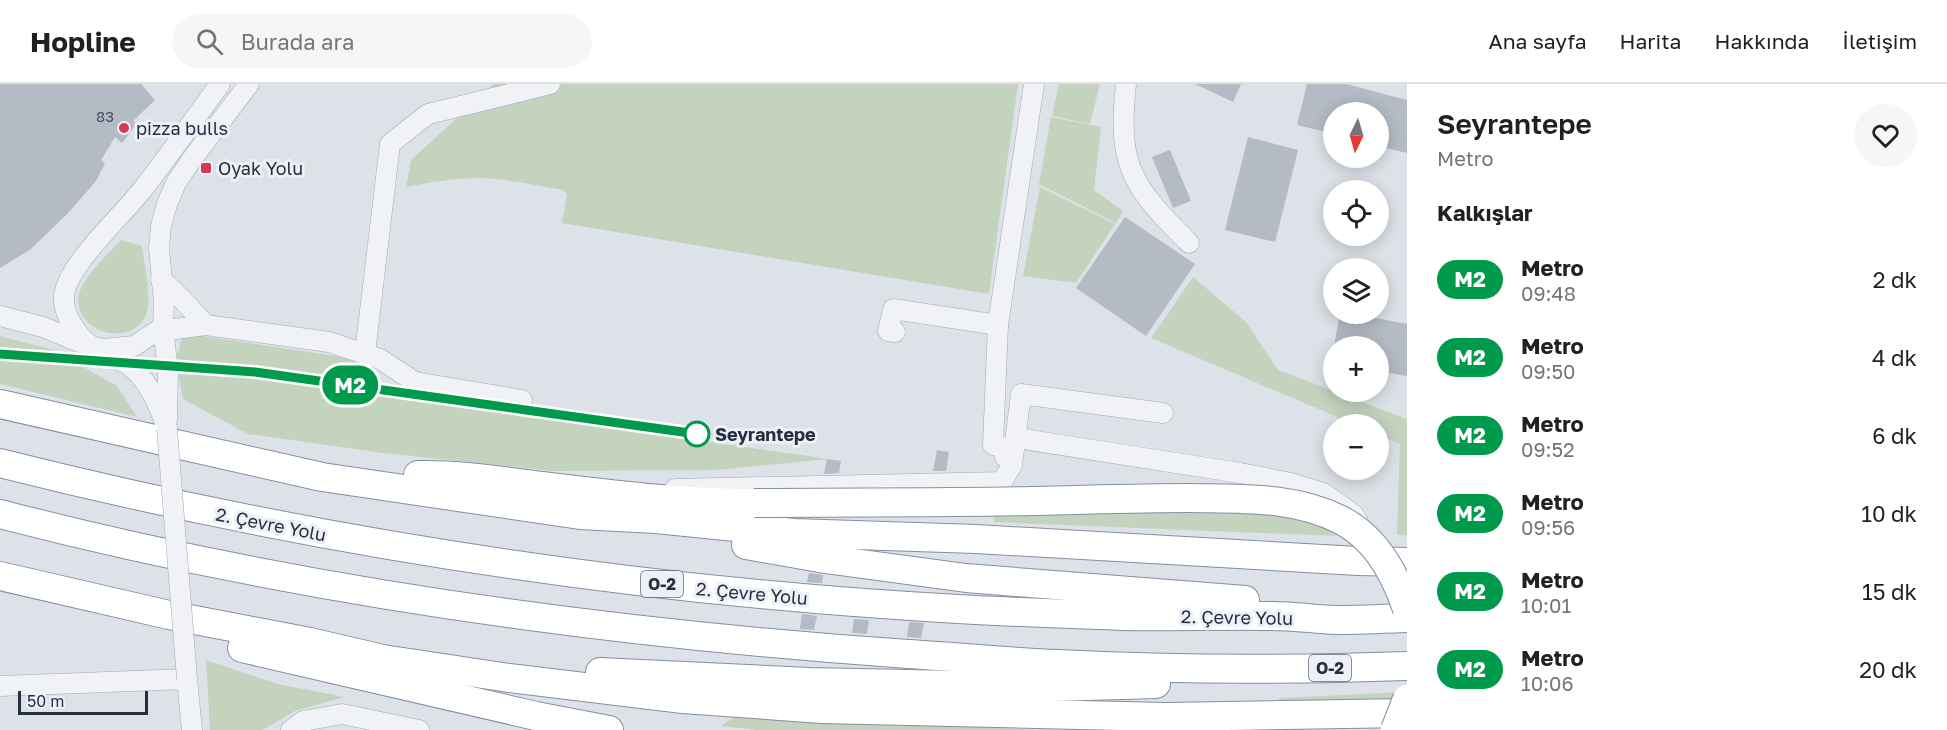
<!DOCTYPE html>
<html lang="tr">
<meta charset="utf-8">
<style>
:root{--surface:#fff;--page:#f6f6f6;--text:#202124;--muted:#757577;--line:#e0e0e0}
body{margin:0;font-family:"Golos Text",sans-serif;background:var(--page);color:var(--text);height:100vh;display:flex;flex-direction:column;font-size:22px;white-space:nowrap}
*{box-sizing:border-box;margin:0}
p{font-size:20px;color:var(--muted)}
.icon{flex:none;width:33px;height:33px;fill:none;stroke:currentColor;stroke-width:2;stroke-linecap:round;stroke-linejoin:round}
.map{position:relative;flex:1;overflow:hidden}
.side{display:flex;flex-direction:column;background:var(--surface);width:540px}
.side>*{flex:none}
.badge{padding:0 12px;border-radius:20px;font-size:21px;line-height:39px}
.needle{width:39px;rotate:185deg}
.buttons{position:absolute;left:1323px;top:18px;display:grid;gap:12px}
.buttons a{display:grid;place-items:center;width:66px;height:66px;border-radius:50%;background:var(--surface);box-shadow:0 3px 15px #0003;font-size:30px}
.scale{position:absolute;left:18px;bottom:15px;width:130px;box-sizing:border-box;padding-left:6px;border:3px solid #262f40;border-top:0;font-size:16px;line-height:21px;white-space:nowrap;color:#262f40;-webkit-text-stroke:4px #edf0f6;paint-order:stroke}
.map>.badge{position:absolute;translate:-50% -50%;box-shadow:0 0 0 3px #fff}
h2{padding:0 30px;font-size:22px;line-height:54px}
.round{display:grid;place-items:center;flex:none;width:63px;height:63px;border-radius:32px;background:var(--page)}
.head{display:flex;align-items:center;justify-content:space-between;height:102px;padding:0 30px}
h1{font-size:28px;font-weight:600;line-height:45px}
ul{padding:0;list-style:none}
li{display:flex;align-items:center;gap:18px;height:78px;padding:0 30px}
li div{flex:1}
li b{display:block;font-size:22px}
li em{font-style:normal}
li .badge{min-width:66px;font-weight:700;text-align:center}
header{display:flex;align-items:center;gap:36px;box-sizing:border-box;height:84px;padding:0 30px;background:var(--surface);border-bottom:2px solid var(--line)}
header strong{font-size:28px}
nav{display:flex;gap:33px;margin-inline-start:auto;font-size:21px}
.search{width:420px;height:54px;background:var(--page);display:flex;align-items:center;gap:15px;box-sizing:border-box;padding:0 21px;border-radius:33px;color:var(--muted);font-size:22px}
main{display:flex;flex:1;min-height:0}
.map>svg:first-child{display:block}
.green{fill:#c3d3be}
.building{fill:#b4bbc5}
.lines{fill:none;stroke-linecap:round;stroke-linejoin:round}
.minor-casing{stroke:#a2a9b2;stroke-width:21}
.highway-casing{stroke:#848fa0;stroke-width:30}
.minor{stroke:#f0f2f6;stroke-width:20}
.highway{stroke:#fff;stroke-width:28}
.minor-bridge-casing{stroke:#a2a9b2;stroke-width:21;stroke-linecap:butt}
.highway-bridge-casing{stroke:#848fa0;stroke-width:30;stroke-linecap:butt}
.minor-bridge{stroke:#f0f2f6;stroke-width:20}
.highway-bridge{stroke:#fff;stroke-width:28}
.line-casing{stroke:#fff;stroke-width:14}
.line{stroke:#009a4c;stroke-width:9}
.poi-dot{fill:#d83850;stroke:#edf0f6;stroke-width:2}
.stop-dot{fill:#fff;stroke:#009a4c;stroke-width:3}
.labels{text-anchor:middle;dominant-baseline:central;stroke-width:6;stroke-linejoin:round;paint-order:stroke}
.number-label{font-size:15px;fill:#4a5261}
.shield{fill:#edf0f6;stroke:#626977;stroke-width:1.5}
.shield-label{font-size:16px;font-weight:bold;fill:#262f40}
.poi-label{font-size:18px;fill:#262f40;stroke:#edf0f6;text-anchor:start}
.stop-label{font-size:18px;font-weight:bold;fill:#262f40;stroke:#edf0f6;text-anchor:start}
.street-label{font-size:18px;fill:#262f40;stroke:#edf0f6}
</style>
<header>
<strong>Hopline</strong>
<div class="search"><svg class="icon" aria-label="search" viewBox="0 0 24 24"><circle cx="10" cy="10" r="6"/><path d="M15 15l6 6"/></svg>Burada ara</div>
<nav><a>Ana sayfa</a><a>Harita</a><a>Hakkında</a><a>İletişim</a></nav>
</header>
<main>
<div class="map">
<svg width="1407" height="646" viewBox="0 0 1407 646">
<rect width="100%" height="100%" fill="#dde2e8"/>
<g class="green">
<path d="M494,0H1018L989,210L562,139L567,110L562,106C535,101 507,95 480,94C455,94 430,98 406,103L411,76Z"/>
<path d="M1059,0H1100L1090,40L1052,32Z"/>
<path d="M1051,33L1101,43L1094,106L1123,127L1116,139L1039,100Z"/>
<path d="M1040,103L1115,140L1076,199L1023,192Z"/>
<path d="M121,156L142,162C144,180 154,220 144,235C124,266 68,243 80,207C86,190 109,169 121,156Z"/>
<path d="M1193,193L1246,238L1278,286L1407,335V451H1397L1400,360L1379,351L1378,340H1354L1151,254Z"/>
<path d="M183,249L368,277L364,309L829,375L716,386L554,387L383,369L248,350L183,315L176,276Z"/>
<path d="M0,252L53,266L117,302L137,333L0,300Z"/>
<path d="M1257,427L1317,439L1336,452L994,438V431Z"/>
<path d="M206,576L278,600L344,613L295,627L263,646H210Z"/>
<path d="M1407,608V615L1279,622V614Z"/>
<path d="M736,632L1037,646H756L721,642Z"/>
</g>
<g class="building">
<path d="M0,0H141L155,16L133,37L137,39L122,59L115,53L101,76L105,79L96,97L68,129L31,165L0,184Z"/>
<path d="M1195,0H1241L1233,18Z"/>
<path d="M1307,0H1346L1407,16V69L1378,62V28H1334V50L1297,41Z"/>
<path d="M1248,53L1298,66L1275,158L1225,146Z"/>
<path d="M1170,66L1191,117L1173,124L1152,73Z"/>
<path d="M1125,133L1195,180L1146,252L1076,204Z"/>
<path d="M1340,230H1356L1407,240V292L1378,287V262H1334Z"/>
<path d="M937,366L949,368L946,387H933Z"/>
<path d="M827,375L841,377L839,389L824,390Z"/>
<path d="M809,489L823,491L822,499L807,498Z"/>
<path d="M802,530L817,532L814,546L800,545Z"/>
<path d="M854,535L869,536L867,550L852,549Z"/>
<path d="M909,538L924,539L921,554L907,553Z"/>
</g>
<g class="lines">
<defs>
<g id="minor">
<path d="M1126,0C1117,83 1132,102 1189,159"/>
<path d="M0,232L43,243L89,262L105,265L134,262L163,243L175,245L206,241C191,226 178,209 161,196"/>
<path d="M206,241L329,258L380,275L415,298L522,316"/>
<path d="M895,248L888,247L893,225L998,241"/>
<path d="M365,269L390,60L428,30L550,0"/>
<path d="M167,336L168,288L163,243L164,218L159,164L161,142L167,120L176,99L192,75L249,0"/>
<path d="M167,345C160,323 148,294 127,280C111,270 93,267 81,253C71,241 63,227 64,212C67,181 122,132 142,106C169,72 194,35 220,0"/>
<path d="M1016,354L1240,389L1291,399L1323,409L1354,431L1358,438"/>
<path d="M1005,373L1006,364L993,361L998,241L1034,0"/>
<path d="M675,405L1002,398L1012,381L1021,310L1163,329"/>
<path d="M0,602L187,595L192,646"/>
<path d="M291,646L303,637L342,630L419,646"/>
</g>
<g id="highway">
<path d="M0,320L322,393L580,431L656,435L794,449L976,455L1358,477L1407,478"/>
<path d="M0,379C314,458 634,507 958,525C1012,528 1067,530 1122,532C1172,533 1222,531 1272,532C1293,532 1314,535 1336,536C1359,536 1383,535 1407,534"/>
<path d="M418,391C459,390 502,397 542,402C613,411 682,419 754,419"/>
<path d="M0,430C297,507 602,549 908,570C958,573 1008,578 1058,580C1174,586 1291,586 1407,582"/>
<path d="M746,461L825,475L966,494L1245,516"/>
<path d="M0,492L169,531L310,558L383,575L509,594L683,615L822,625L1166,633L1407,629"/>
<path d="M242,564L536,632L609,646"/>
<path d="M600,588L810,598L1052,603L1156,600"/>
</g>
</defs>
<use href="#minor" class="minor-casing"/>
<use href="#highway" class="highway-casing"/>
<use href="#minor" class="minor"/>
<use href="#highway" class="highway"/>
<defs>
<path id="minor-bridge" d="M167,345L187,595"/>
<g id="highway-bridge">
<path d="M754,419C846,418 938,419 1031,417C1084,416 1137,414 1190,414C1241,415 1293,412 1341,436C1376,454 1395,489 1407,525"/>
<path d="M1395,646L1407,615"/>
</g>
</defs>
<use href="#minor-bridge" class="minor-bridge-casing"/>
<use href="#highway-bridge" class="highway-bridge-casing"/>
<use href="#minor-bridge" class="minor-bridge"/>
<use href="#highway-bridge" class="highway-bridge"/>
</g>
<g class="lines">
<defs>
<path id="line" d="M0,270L255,288L697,350"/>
</defs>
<use href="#line" class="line-casing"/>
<use href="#line" class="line"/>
</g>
<g class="poi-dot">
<circle cx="124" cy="44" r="6"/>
<rect x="200" y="78" width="12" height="12" rx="3"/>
</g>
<circle class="stop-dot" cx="697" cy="350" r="12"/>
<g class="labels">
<g class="number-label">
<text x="105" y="32">83</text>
</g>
<g class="shield">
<rect x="641" y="487" width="42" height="26" rx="4.5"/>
<rect x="1309" y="571" width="42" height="26" rx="4.5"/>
</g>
<g class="shield-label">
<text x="662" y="500">O-2</text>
<text x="1330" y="584">O-2</text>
</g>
<g class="poi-label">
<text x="136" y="44">pizza bulls</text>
<text x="218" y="84">Oyak Yolu</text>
</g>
<g class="stop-label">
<text x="715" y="350">Seyrantepe</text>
</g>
<g class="street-label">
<text transform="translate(271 440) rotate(11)">2. Çevre Yolu</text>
<text transform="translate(752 509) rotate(5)">2. Çevre Yolu</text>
<text transform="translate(1237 533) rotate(1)">2. Çevre Yolu</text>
</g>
</g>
</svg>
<div class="buttons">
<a><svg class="needle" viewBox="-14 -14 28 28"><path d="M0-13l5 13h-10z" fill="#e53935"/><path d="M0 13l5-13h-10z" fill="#757577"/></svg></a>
<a><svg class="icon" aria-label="locate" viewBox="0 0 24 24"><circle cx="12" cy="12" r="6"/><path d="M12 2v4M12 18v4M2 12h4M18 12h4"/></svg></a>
<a><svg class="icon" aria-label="layers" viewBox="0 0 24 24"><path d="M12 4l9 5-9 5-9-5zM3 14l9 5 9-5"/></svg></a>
<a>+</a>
<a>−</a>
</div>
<div class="scale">50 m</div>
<b class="badge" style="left:350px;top:301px;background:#009a4c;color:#fff">M2</b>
</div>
<section class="side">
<div class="head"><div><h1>Seyrantepe</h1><p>Metro</p></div><a class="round"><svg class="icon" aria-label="heart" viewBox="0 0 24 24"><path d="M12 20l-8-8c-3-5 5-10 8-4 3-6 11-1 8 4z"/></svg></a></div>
<h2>Kalkışlar</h2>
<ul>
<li><span class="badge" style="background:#009a4c;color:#fff">M2</span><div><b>Metro</b><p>09:48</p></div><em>2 dk</em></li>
<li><span class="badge" style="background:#009a4c;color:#fff">M2</span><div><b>Metro</b><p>09:50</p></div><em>4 dk</em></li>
<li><span class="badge" style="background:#009a4c;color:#fff">M2</span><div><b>Metro</b><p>09:52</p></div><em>6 dk</em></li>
<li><span class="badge" style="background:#009a4c;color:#fff">M2</span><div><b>Metro</b><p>09:56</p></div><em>10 dk</em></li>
<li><span class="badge" style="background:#009a4c;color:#fff">M2</span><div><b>Metro</b><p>10:01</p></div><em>15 dk</em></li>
<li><span class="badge" style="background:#009a4c;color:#fff">M2</span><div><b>Metro</b><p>10:06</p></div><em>20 dk</em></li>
</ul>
</section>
</main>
